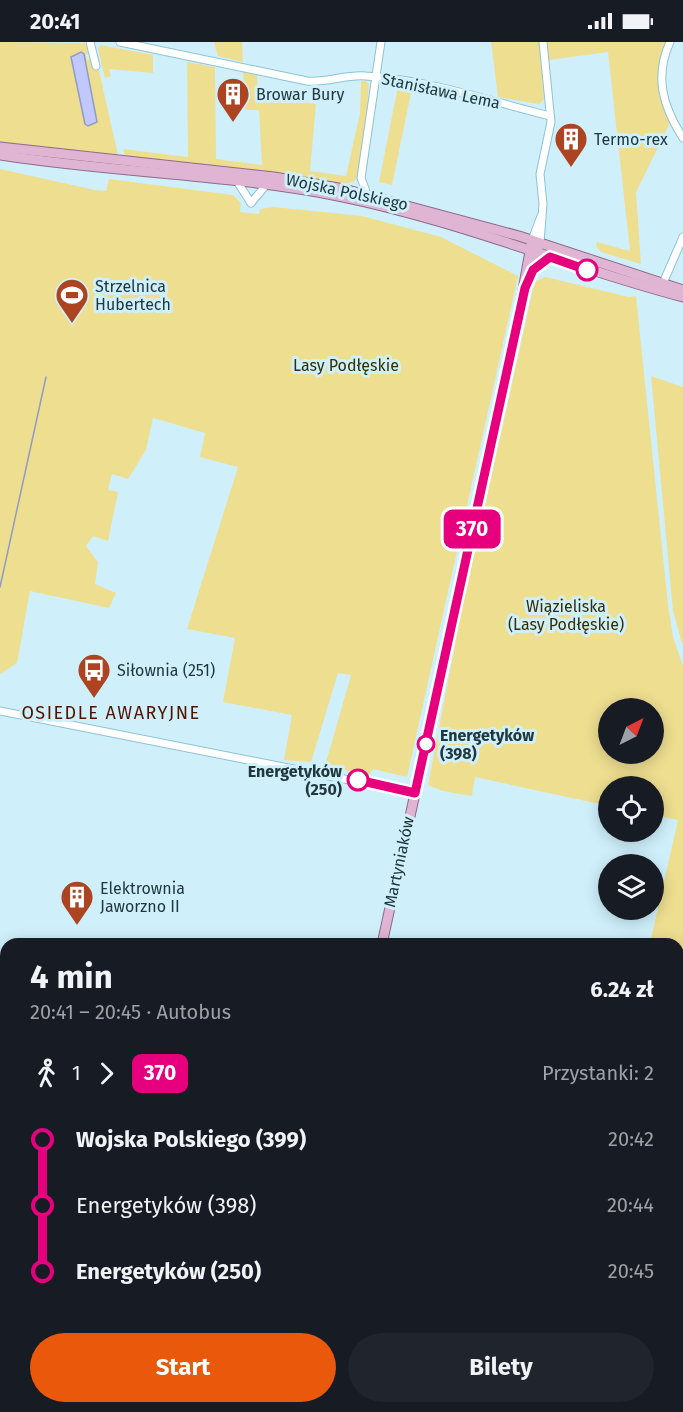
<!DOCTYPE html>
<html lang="pl">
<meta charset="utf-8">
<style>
:root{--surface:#171b24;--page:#20242c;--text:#f1f3f6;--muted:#9ea1a6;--accent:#ea580c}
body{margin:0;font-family:"Fira Sans",sans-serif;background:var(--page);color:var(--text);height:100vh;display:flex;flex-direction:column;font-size:22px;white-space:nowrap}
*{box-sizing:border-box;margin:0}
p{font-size:20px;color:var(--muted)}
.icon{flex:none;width:33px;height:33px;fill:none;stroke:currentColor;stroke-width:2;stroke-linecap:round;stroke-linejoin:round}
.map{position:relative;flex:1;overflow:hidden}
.drawer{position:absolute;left:0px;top:896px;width:684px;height:476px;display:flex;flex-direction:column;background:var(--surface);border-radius:18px 18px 0 0;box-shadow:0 3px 15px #0003}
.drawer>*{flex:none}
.badge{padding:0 12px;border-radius:9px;font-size:21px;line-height:39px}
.needle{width:39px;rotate:42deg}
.buttons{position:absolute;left:598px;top:656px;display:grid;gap:12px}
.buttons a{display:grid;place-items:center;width:66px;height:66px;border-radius:50%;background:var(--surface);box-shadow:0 3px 15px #0003;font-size:30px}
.map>.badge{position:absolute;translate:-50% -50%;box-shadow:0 0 0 3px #fff}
.legs{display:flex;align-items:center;gap:9px;height:66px;padding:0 30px;font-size:20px}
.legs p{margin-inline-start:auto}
.overview{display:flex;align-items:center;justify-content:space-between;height:102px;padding:0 30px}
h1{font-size:33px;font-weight:700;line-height:45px}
.button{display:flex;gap:12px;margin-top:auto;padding:12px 30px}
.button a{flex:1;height:69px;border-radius:36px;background:var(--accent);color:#fff;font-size:24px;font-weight:700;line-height:69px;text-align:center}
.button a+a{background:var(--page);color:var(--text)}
ul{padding:0 30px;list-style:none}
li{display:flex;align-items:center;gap:21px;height:66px;font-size:22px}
li i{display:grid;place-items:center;width:9px;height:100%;margin:0 8px;background:currentColor}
li i::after{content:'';width:15px;height:15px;margin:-8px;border:4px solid;border-radius:50%;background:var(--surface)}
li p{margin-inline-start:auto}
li:first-child i{background:linear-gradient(#0000 50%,currentColor 0)}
li:last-child i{background:linear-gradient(currentColor 50%,#0000 0)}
.status{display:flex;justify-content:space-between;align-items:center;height:42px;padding:0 30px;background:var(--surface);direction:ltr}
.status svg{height:16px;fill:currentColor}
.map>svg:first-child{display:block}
.green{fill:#eede90;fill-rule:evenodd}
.water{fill:#c0c8fe;stroke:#909cc4;stroke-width:1.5}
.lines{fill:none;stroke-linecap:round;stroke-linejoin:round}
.stream{stroke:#909cc4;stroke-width:1.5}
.minor-casing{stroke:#8cc3d4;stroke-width:9}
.major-casing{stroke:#8e698b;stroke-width:11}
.minor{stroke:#fff;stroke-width:7}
.major{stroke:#dfb5d3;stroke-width:9}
.line-1-casing{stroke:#fff;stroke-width:14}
.line-1{stroke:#e6007e;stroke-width:9}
.stop-1-dot{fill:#fff;stroke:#e6007e;stroke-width:3}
.labels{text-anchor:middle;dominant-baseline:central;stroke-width:6;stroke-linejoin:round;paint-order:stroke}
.street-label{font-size:16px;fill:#20373e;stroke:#cff0fb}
.poi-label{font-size:16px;fill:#20373e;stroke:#cff0fb;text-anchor:start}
.park-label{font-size:16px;fill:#362d00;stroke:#cff0fb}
.stop-label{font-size:16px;font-weight:bold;fill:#20373e;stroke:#cff0fb;text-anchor:start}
.neighbourhood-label{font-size:18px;letter-spacing:1.5px;fill:#531200;stroke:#cff0fb}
</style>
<div class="status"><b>20:41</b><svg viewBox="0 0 49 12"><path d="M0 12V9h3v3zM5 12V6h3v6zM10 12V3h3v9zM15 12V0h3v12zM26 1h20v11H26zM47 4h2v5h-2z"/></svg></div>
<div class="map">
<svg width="683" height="1370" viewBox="0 0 683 1370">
<rect width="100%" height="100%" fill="#cff0fb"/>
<g class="green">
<path d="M0,0L85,1L89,11L86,13L87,18L94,16L97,20L118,113L0,100Z"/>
<path d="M214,0H242L243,20L218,14Z"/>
<path d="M491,0H539L544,57L539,62L498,55Z"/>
<path d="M547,0H668C657,23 662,57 670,81L636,150L641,222L601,210L596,204L597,200L630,209L608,10L549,18Z"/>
<path d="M101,3L153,13V31L109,27L111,34L105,36L98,7Z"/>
<path d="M187,20L215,25L216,117L262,123L259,68H245L243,30L257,33L258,53L316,62L310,129L346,134L360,71L361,39H366L369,42C366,68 368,117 355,139L344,142L276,130L125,114L123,107L188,115Z"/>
<path d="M398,44L412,46L392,143L379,140Z"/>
<path d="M0,127L95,148L106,149L109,137L233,153L241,161L240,170L259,172L260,167L274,165L362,174L441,195L518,234L407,735L373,727L369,733L325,724L351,633L338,631L311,720L284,718L292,673L223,660L235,596L187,587L238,425L200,415L205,391L153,376L146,408L128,437L112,432L108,448L118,450L108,499L93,494L86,504L98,520L95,542L116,551L109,566L30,549L17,621L0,632Z"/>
<path d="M545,235L629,255L636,254L668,563L673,595L683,624V1370H562L563,1365H678V902L650,901L678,778L654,773V744H609V764L475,735L472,754L443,749L428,743L461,572L533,247L536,239ZM609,666H654V711H609Z"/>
<path d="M651,334L683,345V605L673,569Z"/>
</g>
<path class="water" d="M81,10L84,12L97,80L88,84L85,82L71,15Z"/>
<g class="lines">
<g class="stream">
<path d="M0,545L46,335"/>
<path d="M678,1286L683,1291"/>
</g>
<defs>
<g id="minor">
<path d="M90,0L96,24"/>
<path d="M120,0L307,39C327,41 346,32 366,34C429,38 490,59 550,74"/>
<path d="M670,0C654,35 663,65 683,96"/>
<path d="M237,139L251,161"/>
<path d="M367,152L361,136L381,0"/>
<path d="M251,161L267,142"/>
<path d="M532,198L541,174"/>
<path d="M540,201L543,162L540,132L551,80L543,0"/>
<path d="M663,241L683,195"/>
<path d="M0,669L415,751"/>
<path d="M678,981L683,971"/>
<path d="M678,988V992"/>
<path d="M508,1365L513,1366"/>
</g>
<g id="major">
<path d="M0,105L274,135L344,147L519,194L683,248"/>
<path d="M0,113C114,131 230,132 343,155C459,179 569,225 683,255"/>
<path d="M527,242L538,206"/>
<path d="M382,902L512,309L532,198"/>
<path d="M278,1370L279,1365"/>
</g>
</defs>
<use href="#minor" class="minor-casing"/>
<use href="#major" class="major-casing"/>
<use href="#minor" class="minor"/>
<use href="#major" class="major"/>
</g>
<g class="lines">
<defs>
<path id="line-1" d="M358,738L415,751L525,246L533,228L550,215L587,228"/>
</defs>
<use href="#line-1" class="line-1-casing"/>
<use href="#line-1" class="line-1"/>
</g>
<defs>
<symbol id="building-pin" viewBox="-11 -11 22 30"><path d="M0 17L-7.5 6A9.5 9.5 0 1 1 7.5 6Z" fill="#ac4422" stroke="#cff0fb"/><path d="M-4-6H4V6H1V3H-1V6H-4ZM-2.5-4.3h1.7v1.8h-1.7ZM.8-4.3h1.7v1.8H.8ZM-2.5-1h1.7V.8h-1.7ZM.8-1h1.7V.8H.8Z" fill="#fff"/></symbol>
<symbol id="stadium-pin" viewBox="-11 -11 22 30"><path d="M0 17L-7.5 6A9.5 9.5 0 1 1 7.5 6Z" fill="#ac4422" stroke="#cff0fb"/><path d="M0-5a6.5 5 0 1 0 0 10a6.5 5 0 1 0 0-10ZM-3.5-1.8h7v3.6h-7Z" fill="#fff"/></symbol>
<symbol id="bus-pin" viewBox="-11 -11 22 30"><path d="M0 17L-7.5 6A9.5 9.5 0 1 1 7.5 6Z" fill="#ac4422" stroke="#cff0fb"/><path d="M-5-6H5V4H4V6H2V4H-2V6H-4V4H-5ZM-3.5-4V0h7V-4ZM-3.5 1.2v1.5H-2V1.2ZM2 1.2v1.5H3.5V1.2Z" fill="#fff"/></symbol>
</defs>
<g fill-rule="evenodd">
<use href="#building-pin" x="214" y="33" width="38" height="52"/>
<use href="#building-pin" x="552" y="78" width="38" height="52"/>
<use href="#stadium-pin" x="53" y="234" width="38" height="52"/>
<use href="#bus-pin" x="75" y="609" width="38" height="52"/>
<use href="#building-pin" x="58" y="836" width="38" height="52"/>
</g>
<g class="stop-1-dot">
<circle cx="587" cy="228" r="10"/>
<circle cx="426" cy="702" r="8"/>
<circle cx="358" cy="738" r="10"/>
</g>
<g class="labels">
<g class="street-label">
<text transform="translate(441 49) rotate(12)">Stanisława Lema</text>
<text transform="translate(347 150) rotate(12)">Wojska Polskiego</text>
<text transform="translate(399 820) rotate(-78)">Martyniaków</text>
</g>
<g class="poi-label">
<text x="256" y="52">Browar Bury</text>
<text x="594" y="97">Termo-rex</text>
<text x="95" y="244">Strzelnica<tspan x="95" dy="18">Hubertech</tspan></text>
<text x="117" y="628">Siłownia (251)</text>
<text x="100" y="846">Elektrownia<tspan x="100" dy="18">Jaworzno II</tspan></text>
</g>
<g class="park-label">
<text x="346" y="323">Lasy Podłęskie</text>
<text x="566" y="564">Wiązieliska<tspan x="566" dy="18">(Lasy Podłęskie)</tspan></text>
</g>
<g class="stop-label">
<text x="440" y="693">Energetyków<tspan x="440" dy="18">(398)</tspan></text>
<text x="342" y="729" text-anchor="end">Energetyków<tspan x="342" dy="18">(250)</tspan></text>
</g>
<g class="neighbourhood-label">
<text x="111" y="671">OSIEDLE AWARYJNE</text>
</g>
</g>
</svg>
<div class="buttons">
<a><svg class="needle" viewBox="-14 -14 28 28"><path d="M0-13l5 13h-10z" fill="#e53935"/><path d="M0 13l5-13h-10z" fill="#9ea1a6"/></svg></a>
<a><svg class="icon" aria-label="locate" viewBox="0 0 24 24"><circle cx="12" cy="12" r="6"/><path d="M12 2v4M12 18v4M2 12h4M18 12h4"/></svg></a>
<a><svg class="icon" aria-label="layers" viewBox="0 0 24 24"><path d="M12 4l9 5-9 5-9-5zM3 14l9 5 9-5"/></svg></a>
</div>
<b class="badge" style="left:472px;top:487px;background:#e6007e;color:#fff">370</b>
<section class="drawer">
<div class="overview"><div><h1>4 min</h1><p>20:41 – 20:45 · Autobus</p></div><b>6.24 zł</b></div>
<div class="legs"><svg class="icon" aria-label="walk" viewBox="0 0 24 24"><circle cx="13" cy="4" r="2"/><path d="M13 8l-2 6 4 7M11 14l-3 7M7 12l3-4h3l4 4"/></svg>1<svg class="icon" aria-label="forward" viewBox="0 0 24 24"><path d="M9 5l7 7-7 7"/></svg><b class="badge" style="background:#e6007e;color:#fff">370</b><p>Przystanki: 2</p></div>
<ul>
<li><i style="color:#e6007e"></i><b>Wojska Polskiego (399)</b><p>20:42</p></li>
<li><i style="color:#e6007e"></i><span>Energetyków (398)</span><p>20:44</p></li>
<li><i style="color:#e6007e"></i><b>Energetyków (250)</b><p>20:45</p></li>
</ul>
<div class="button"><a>Start</a><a>Bilety</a></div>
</section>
</div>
